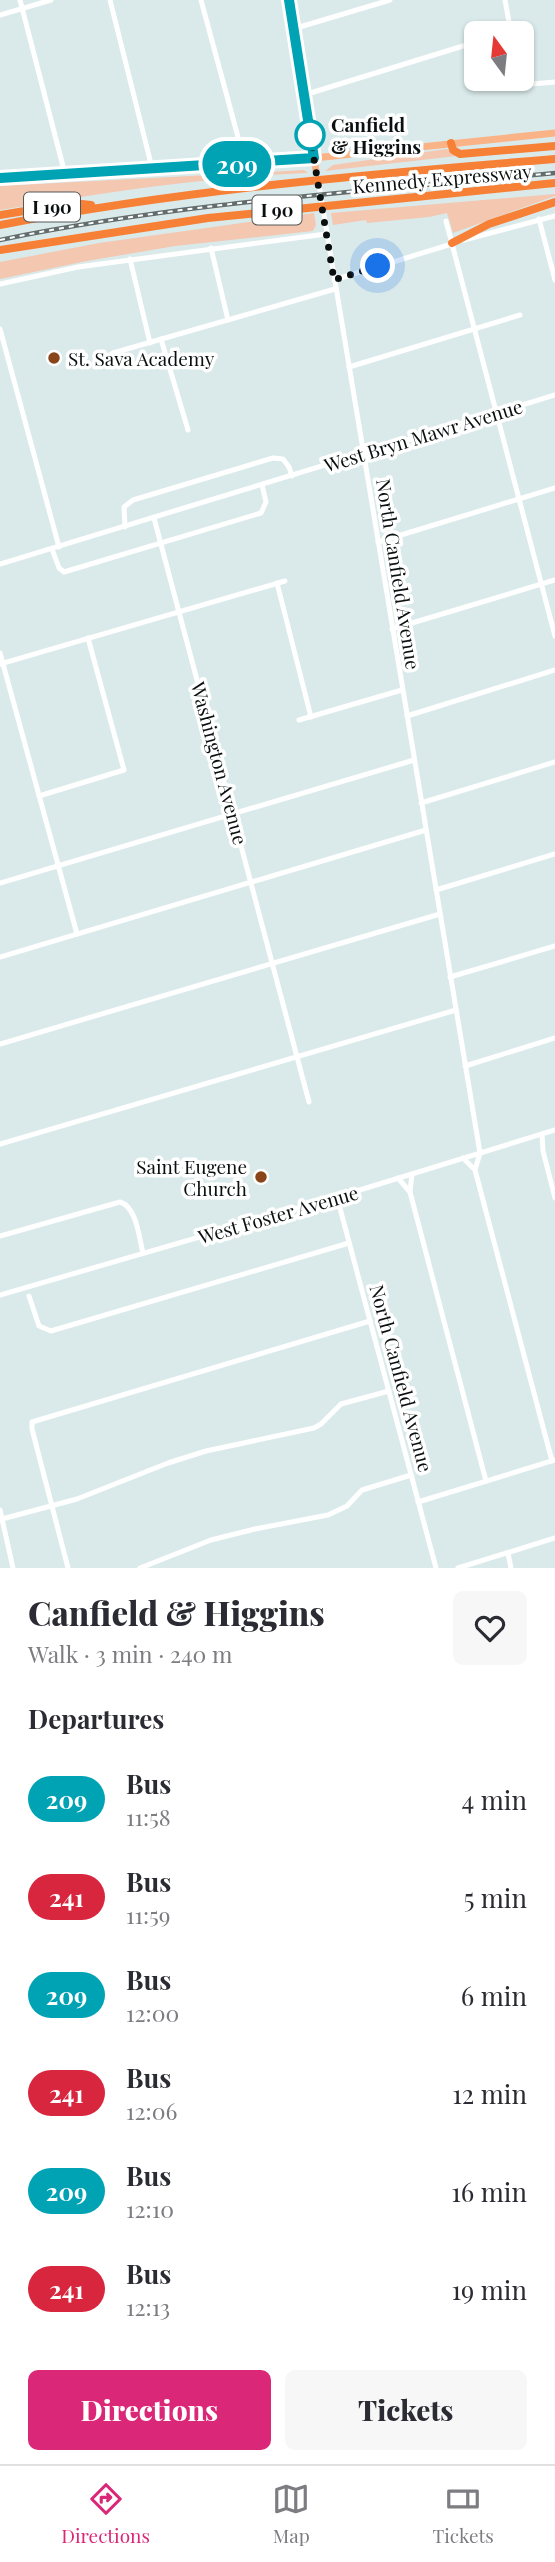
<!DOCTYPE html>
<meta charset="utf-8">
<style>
:root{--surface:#fff;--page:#f7f7f7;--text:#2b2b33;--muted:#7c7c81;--line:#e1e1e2;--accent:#db2777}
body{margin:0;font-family:"Playfair Display",serif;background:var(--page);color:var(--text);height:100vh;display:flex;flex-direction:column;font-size:26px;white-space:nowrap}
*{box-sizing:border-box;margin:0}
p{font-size:23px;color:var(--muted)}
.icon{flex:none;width:38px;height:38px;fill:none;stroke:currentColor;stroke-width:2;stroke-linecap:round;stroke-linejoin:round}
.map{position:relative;height:1568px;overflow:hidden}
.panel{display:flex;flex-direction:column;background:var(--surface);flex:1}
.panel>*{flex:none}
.badge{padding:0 14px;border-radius:23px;font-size:24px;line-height:46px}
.needle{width:46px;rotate:345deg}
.tools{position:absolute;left:464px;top:21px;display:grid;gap:14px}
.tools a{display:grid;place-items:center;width:70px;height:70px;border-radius:10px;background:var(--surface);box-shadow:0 2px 5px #0004;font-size:35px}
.you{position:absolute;width:35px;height:35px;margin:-18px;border:5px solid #fff;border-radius:50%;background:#1a73e8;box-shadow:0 0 0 10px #1a73e833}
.map>.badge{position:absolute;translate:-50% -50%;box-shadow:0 0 0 4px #fff}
h2{padding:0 28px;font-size:26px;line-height:63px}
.round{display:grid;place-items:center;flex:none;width:74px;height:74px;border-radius:10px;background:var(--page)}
.head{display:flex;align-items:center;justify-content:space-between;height:119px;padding:0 28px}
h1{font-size:33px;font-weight:800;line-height:52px}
.button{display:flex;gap:14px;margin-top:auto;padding:14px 28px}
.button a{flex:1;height:80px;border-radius:10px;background:var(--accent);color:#fff;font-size:28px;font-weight:800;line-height:80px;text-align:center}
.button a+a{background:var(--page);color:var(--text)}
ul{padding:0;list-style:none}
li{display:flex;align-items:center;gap:21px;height:98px;padding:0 28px}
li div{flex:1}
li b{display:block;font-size:26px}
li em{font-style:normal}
li .badge{min-width:77px;font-weight:700;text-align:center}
.dock{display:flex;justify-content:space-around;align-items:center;height:98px;border-top:2px solid var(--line);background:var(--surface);font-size:19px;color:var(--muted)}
.dock a{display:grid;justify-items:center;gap:4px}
.dock .active{color:var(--accent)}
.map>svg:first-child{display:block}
.green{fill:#f3c7b0}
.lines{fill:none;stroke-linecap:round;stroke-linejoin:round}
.minor{stroke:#fff;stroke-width:5}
.major{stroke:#fab387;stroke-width:7}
.highway{stroke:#f78037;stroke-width:8}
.rail-casing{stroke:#636d6d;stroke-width:4.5}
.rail{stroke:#fff;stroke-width:2;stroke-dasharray:5;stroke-linecap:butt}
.line-casing{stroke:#fff;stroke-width:16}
.line{stroke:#00a3b4;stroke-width:10}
.walk{stroke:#0a0f0f;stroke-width:7;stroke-dasharray:0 12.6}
.stop-dot{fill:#fff;stroke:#00a3b4;stroke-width:3.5}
.poi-dot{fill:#89441a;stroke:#fff;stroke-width:2.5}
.labels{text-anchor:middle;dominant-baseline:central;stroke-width:7;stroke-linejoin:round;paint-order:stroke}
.shield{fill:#fff;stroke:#545757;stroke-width:2}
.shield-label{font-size:18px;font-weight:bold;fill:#0a0f0f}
.stop-label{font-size:19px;font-weight:bold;fill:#0a0f0f;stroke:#fff;text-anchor:start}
.street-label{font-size:19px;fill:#0a0f0f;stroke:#fff}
.poi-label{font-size:19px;fill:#0a0f0f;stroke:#fff;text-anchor:start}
</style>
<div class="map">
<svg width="555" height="1568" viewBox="0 0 555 1568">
<rect width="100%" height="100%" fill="#daeaea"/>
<g class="green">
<path d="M447,149L457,156L325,171L333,165Z"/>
<path d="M304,170L308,173C204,177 102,193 0,210V186Z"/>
<path d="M555,194V196L453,233L447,213L429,217L367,223L366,220L333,225L331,213Z"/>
<path d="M314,213L316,225L313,231L175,246L87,261L0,279V262L99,243Z"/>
</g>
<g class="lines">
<g class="minor">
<path d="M20,0L65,174"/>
<path d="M110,0L152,168"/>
<path d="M201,0L245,163"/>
<path d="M289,0L314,158"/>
<path d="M505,0L511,33"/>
<path d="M0,15L51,0"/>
<path d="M293,29L390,0"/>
<path d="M518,79L520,85L555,82"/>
<path d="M304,95L476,42"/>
<path d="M318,179L480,1153L475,1170"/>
<path d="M539,219L555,280"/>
<path d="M446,221L555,636"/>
<path d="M464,240L555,216"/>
<path d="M211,248L228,320"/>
<path d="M130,259L150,343"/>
<path d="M334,280L455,243"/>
<path d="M0,284L78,267L326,234"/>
<path d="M0,329L59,547"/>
<path d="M161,339L188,430"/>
<path d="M113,353L335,289"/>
<path d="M349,367L520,315"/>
<path d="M154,518L309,1102"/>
<path d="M125,527L124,507L133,500L273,458L283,459L289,467L292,476"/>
<path d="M378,542L555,488"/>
<path d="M52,549L59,568L64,572L261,513L266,502L262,485"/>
<path d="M0,564L555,395"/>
<path d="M277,583L311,717"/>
<path d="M392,629L555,580"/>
<path d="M0,653L77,934"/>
<path d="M0,664L285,581"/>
<path d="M407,716L555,670"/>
<path d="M299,720L402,690"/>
<path d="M39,796L124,770L88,638"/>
<path d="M421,803L555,762"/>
<path d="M0,883L414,760"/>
<path d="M436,890L555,854"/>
<path d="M0,957L426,830"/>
<path d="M450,977L555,946"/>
<path d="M0,1044L440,914"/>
<path d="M465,1066L555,1038"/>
<path d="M542,1134L543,1151L555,1198"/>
<path d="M0,1144L456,1010"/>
<path d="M463,1158L475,1170L552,1461"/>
<path d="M412,1174L410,1192L486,1481"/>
<path d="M398,1178L410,1192"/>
<path d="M337,1197L436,1568"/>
<path d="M0,1236L120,1202C137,1207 139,1238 143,1253"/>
<path d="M0,1295L337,1197L555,1130"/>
<path d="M29,1296L39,1326L51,1331L349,1243"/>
<path d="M418,1502L555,1460"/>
<path d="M0,1510L13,1568"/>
<path d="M2,1519L77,1499L168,1463L206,1451L314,1428L321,1424L341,1404L389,1391"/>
<path d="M508,1553L511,1568"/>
<path d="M68,1568L32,1429V1422L370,1321"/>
<path d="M140,1568L211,1540L255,1529L328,1515L347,1506L362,1490L411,1475"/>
<path d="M458,1568L555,1538"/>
</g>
<g class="major">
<path d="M314,158L316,171"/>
<path d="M0,178L314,158L555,133"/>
</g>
<g class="highway">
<path d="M451,143L453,150L460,154L555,146"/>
<path d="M0,215L73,203L91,205"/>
<path d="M0,225C183,190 369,174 555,159"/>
<path d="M452,243L489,224L555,202"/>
<path d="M0,250L208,218L555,183"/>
</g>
<defs>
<path id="rail" d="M0,240C183,202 369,191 555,173"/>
</defs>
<use href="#rail" class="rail-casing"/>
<use href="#rail" class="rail"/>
</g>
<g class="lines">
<defs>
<path id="line" d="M0,178L314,158L289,0"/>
</defs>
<use href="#line" class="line-casing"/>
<use href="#line" class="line"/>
<path class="walk" d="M310,135L309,129L334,280L378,266"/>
</g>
<circle class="stop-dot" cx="310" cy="135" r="14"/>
<g class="poi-dot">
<circle cx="54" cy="358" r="7"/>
<circle cx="261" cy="1177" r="7"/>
</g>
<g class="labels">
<g class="shield">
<rect x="24" y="192.5" width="56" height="29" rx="5"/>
<rect x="252.5" y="195.5" width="49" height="29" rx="5"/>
</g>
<g class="shield-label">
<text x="52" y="207">I 190</text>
<text x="277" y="210">I 90</text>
</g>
<g class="stop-label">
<text x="331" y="124">Canfield<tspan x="331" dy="22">&amp; Higgins</tspan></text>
</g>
<g class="street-label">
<text transform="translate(442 178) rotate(-5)">Kennedy Expressway</text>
<text transform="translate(423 435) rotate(-17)">West Bryn Mawr Avenue</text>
<text transform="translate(399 574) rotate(81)">North Canfield Avenue</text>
<text transform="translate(220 763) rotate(75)">Washington Avenue</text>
<text transform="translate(278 1214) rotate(-16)">West Foster Avenue</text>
<text transform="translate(402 1378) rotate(75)">North Canfield Avenue</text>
</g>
<g class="poi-label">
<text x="68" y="358">St. Sava Academy</text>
<text x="247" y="1166" text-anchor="end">Saint Eugene<tspan x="247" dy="22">Church</tspan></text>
</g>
</g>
</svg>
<div class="tools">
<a><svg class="needle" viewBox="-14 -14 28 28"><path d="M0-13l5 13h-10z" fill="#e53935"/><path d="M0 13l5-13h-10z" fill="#7c7c81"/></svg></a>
</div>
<div class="you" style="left:378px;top:266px"></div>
<b class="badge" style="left:237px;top:164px;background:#00a3b4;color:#fff">209</b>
</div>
<section class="panel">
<div class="head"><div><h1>Canfield &amp; Higgins</h1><p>Walk · 3 min · 240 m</p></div><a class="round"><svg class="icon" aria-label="heart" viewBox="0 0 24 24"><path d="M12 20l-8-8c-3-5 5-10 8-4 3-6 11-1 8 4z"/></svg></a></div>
<h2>Departures</h2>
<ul>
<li><span class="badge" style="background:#00a3b4;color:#fff">209</span><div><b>Bus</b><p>11:58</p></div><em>4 min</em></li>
<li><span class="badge" style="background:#d7263d;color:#fff">241</span><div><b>Bus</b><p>11:59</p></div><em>5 min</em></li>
<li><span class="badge" style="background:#00a3b4;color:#fff">209</span><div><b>Bus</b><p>12:00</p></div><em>6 min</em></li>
<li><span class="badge" style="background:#d7263d;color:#fff">241</span><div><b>Bus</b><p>12:06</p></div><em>12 min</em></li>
<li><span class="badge" style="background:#00a3b4;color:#fff">209</span><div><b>Bus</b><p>12:10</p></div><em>16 min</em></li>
<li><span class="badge" style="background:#d7263d;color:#fff">241</span><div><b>Bus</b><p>12:13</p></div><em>19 min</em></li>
</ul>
<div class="button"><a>Directions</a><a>Tickets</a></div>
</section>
<nav class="dock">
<a class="active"><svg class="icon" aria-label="directions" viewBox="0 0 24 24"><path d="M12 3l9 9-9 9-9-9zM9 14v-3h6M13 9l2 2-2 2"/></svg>Directions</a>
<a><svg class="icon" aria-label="map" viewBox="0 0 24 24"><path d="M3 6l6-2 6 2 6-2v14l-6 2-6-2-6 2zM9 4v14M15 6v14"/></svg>Map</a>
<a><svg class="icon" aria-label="tickets" viewBox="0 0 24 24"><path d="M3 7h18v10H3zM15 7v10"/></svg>Tickets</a>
</nav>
